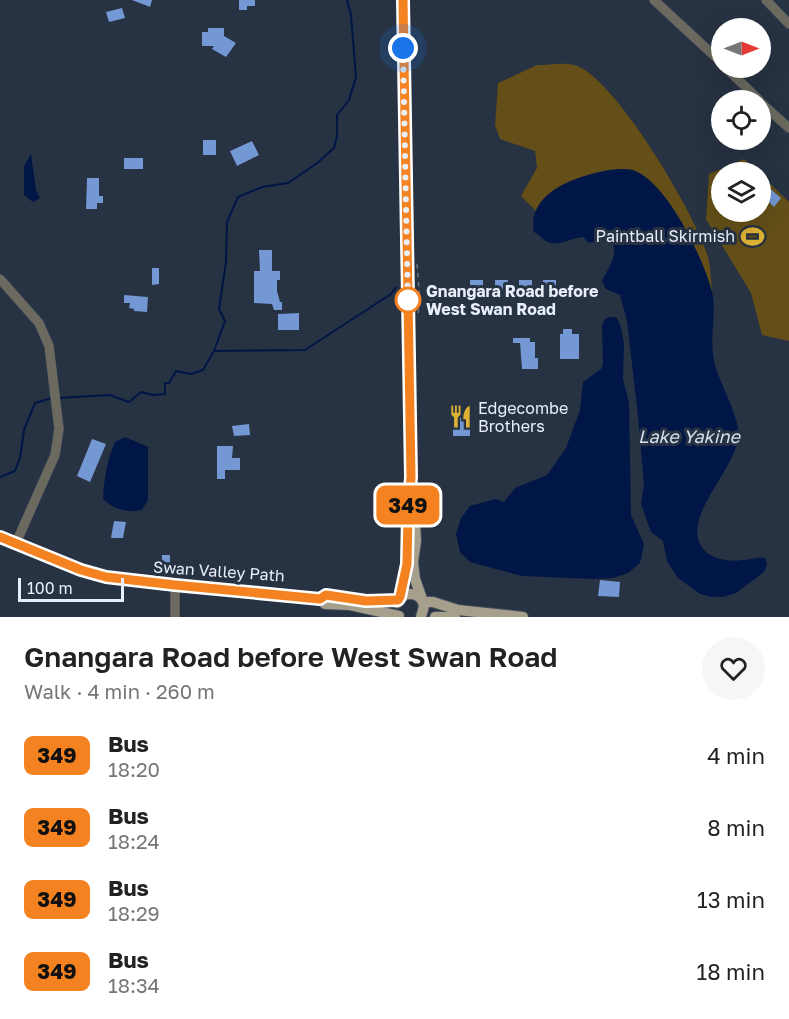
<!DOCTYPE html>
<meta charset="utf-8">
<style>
:root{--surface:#fff;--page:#f6f6f6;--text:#222;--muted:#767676}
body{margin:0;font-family:"Golos Text",sans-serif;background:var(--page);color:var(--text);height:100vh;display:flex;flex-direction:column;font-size:22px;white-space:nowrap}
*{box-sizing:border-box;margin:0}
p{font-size:20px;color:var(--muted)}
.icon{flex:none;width:33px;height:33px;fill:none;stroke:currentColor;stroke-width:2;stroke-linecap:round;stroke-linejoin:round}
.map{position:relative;height:617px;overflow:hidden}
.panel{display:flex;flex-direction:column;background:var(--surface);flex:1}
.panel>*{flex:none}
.badge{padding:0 12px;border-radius:9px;font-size:21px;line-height:39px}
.needle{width:39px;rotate:90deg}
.tools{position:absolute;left:711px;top:18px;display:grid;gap:12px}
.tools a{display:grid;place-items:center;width:60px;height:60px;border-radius:50%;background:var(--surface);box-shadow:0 6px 24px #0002;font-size:30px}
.scale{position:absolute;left:18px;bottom:15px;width:106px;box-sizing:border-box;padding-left:6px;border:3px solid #e8effa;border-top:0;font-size:16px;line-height:21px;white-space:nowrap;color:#e8effa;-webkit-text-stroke:4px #273242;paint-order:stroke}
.you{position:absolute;width:30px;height:30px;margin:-15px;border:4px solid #fff;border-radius:50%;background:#1a73e8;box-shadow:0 0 0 9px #1a73e833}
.map>.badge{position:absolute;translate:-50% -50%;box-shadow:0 0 0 3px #fff}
.round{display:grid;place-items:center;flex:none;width:63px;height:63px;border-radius:32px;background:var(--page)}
.summary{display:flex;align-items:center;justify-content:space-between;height:102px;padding:0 24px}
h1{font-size:28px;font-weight:600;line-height:45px}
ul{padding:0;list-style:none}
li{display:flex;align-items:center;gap:18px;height:72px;padding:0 24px}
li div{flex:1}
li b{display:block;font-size:22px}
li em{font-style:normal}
li .badge{min-width:66px;font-weight:700;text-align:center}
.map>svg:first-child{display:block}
.green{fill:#634f17}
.water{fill:#001647}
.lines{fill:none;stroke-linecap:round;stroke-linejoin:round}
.stream{stroke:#001647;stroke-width:2}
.building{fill:#7398d4}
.minor-casing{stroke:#46505f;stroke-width:10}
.major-casing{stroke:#46505f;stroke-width:12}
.path{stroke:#6b7483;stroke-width:1.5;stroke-dasharray:4.5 4.5;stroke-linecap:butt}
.minor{stroke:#6c695f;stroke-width:9}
.major{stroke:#a69f8c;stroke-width:10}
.line-casing{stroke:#fff;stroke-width:14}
.line{stroke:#f58220;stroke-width:9}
.walk{stroke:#e8effa;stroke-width:6;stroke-dasharray:0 10.8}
.stop-dot{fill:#fff;stroke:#f58220;stroke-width:3}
.labels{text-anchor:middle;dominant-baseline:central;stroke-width:6;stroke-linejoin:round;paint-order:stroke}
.poi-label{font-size:16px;fill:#e8effa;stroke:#273242;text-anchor:end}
.stop-label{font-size:16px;font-weight:bold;fill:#e8effa;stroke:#273242;text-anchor:start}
.street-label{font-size:16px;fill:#e8effa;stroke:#273242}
.water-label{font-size:18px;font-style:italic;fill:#d4dff0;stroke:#273242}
</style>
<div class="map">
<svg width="789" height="617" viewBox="0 0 789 617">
<rect width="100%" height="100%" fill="#273242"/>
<g class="green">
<path d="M537,65C548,65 563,62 574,65C614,75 697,217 708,257C711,268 711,282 712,293C699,254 684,221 657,189C650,182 642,172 632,170C617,167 600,171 587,175C565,183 549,191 536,211L521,196L537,168L535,151L500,139L495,125L498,83Z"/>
<path d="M744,159L758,172H722V212H760L761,175L789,202V341L762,335L751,293L706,219L709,174Z"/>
</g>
<g class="water">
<path d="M31,154L36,190L40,198L33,202L24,195V166Z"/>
<path d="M621,169C625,169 631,169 635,171C667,183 704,259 712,292C717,313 709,338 714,360C718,383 741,416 738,438C735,471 678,520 704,550C713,560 730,562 743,560C750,560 757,556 765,558L767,565L764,572L736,593L723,597H711L700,594L678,578L667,561L663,541L651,532L641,504L644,485L638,416L627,321L620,295L606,289L602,281C608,267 619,257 612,241L604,238L589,243L583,237C571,238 557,248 546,241C541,238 540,235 534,232C526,188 588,172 621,169Z"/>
<path d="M610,317H616L620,324L624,343L623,379L629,403L631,515L644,544L640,563L628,573L613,578L594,579L522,576L470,562L460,552L456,534L461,518L470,506L495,499L504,502L515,488L547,475L566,448L580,410L583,382L601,369L603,364L602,326L605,319Z"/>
<path d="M125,437L148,447V500L142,510C127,513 115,510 103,499C104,478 107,461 115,442Z"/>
</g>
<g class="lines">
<g class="stream">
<path d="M214,351L305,350L391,294L396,287"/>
<path d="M58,398L109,395L129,402L141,392L153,395L165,394V383H169L176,371L191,374L203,370L214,351L225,321L219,309L226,262L227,222L238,197L262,187L288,183L316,164L334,148L337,136V115L349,100L356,77L351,15L347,0"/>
<path d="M0,477L15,471L20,458L24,430L35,403L52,398"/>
</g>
</g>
<g class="building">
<path d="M132,0H152L150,7Z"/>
<path d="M239,0H255V6H247V10H239Z"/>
<path d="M122,8L125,18L109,22L106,12Z"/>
<path d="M208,28H224V36L236,43L226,57L212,49L214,46H202V32H208Z"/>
<rect x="203" y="140" width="13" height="15"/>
<path d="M252,141L259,155L237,166L230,151Z"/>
<rect x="124" y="158" width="19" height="11"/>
<path d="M87,178H99V196H103V203H97V209H86Z"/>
<path d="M760,180L781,198L774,207L760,193Z"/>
<path d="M259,250H272V271H280V280H277V291L280,302H282V310H274L272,304L254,303V271H260Z"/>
<path d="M152,268H159V284L152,285Z"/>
<rect x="470" y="280" width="13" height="11"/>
<rect x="495" y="280" width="13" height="12"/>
<rect x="519" y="280" width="13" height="12"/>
<rect x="543" y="280" width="13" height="11"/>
<path d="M124,295L148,297L147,312L134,311V309L129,308L130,303H124Z"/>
<path d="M430,296H435V316H429Z"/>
<path d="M299,313V330H278V314Z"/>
<path d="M563,329H572V334H579V359H560V334H563Z"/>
<path d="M513,338H530V342H535V358H538V369H522L520,343H513Z"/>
<path d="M453,412L468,413V429H470V436H453Z"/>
<path d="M249,424L250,435L234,436L232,426Z"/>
<path d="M92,439L106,444L90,482L77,476Z"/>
<path d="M217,446H233L232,458H240V470H225V479H217Z"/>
<path d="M114,521L126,522L123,538H111Z"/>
<rect x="162" y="555" width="8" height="14"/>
<path d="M600,580L620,582L619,597L598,596Z"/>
</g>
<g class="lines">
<defs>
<g id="minor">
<path d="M654,0L722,63"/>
<path d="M766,0L789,24"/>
<path d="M726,68L759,100"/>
<path d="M760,102L789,128"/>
<path d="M0,279L39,323L49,346L59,429L55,455L16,543"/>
<path d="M175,585V617"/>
</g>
<g id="major">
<path d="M414,504L416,541L413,562L415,579L422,599"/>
<path d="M0,537L81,570L106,577L175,585L320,599L325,604L350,605L399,616"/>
<path d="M400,598L407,564L408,515L411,477L403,0"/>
<path d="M320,599L326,595L366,601L398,600"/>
<path d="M423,602H433L458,610L523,617"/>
<path d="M397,603L404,595C414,592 422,596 424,606L421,617"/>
<path d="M435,617H455"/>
</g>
</defs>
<use href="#minor" class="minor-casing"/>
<use href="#major" class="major-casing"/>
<path class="path" d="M417,264L420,303L418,313"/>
<use href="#minor" class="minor"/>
<use href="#major" class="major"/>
</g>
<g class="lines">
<defs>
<path id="line" d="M0,537L81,570L106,577L175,585L320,599L326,595L366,601L398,600L400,597L407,564L408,515L411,477L403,0"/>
</defs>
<use href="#line" class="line-casing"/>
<use href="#line" class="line"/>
<path class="walk" d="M403,48L408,310V300"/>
</g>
<defs>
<symbol id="stadium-bare" viewBox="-9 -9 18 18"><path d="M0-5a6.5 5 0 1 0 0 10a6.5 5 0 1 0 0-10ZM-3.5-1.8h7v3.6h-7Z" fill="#ddb133" stroke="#273242" stroke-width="2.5" paint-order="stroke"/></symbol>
<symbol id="restaurant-bare" viewBox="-9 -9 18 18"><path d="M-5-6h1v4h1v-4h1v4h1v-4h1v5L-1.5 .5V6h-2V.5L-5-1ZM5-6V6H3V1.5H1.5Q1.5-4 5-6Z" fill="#ddb133" stroke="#273242" stroke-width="2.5" paint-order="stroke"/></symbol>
</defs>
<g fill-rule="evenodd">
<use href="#stadium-bare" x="736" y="220" width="33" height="33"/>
<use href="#restaurant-bare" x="444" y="400" width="33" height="33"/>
</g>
<circle class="stop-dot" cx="408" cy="300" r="12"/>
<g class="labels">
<g class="poi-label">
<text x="735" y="236">Paintball Skirmish</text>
<text x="478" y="408" text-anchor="start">Edgecombe<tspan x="478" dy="18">Brothers</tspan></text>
</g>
<g class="stop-label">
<text x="426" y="291">Gnangara Road before<tspan x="426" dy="18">West Swan Road</tspan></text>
</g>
<g class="street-label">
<text transform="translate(219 571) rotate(4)">Swan Valley Path</text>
</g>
<g class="water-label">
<text x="689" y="436">Lake Yakine</text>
</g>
</g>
</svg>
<div class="tools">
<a><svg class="needle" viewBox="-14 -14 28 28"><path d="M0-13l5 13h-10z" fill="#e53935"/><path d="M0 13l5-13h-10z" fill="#767676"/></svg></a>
<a><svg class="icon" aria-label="locate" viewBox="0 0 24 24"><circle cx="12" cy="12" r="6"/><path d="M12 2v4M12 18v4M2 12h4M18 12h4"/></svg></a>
<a><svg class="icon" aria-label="layers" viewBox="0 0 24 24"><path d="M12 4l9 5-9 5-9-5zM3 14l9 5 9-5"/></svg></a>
</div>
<div class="scale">100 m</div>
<div class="you" style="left:403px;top:48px"></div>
<b class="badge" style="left:408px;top:505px;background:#f58220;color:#111">349</b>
</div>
<section class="panel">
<div class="summary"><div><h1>Gnangara Road before West Swan Road</h1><p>Walk · 4 min · 260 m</p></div><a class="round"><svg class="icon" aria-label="heart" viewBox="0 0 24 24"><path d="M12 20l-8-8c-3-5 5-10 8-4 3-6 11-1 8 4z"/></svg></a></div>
<ul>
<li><span class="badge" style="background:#f58220;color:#111">349</span><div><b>Bus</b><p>18:20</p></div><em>4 min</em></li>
<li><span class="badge" style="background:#f58220;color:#111">349</span><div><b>Bus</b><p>18:24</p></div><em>8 min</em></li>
<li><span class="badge" style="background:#f58220;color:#111">349</span><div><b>Bus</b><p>18:29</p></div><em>13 min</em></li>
<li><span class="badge" style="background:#f58220;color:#111">349</span><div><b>Bus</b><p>18:34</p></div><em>18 min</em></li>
</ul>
</section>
